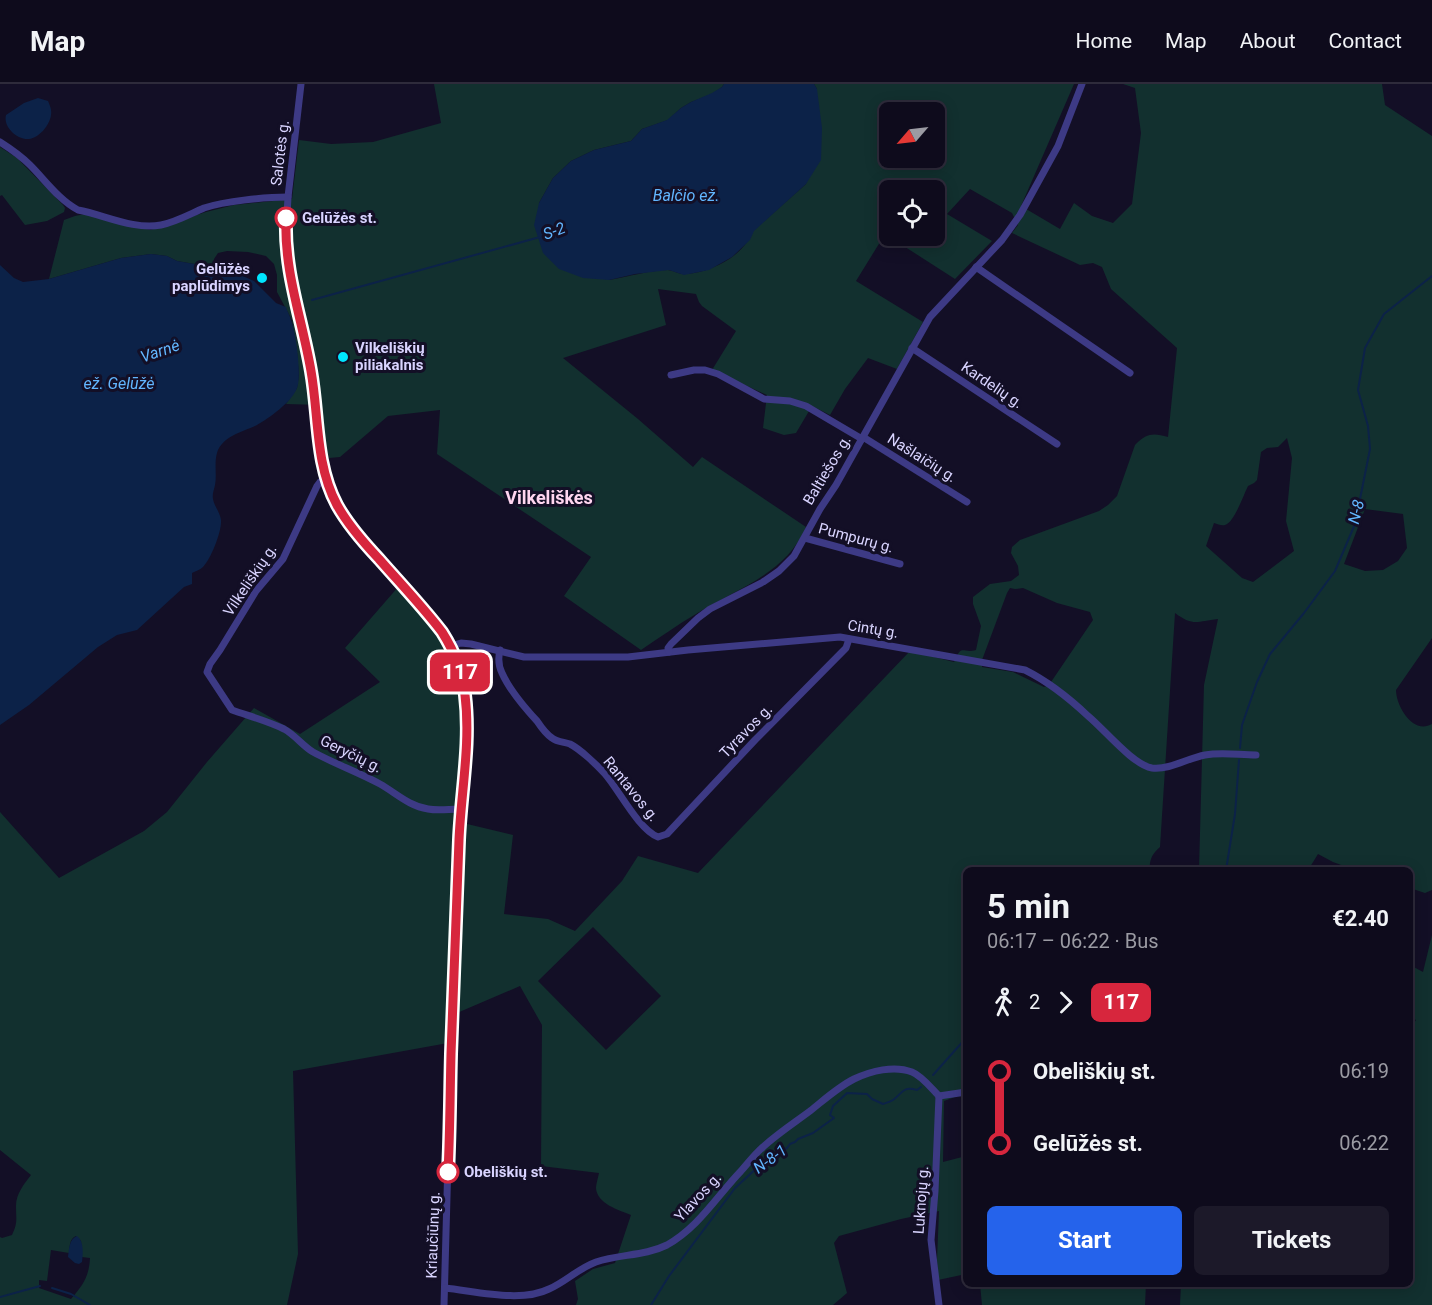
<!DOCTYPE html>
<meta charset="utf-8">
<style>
:root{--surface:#0e0b1c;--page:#1c1929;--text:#f1f3f6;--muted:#9b9ba3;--line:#2e2b3b;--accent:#2563eb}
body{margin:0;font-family:Roboto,sans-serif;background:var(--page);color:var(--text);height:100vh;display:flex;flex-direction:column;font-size:22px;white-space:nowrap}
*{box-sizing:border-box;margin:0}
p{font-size:20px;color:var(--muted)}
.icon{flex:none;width:33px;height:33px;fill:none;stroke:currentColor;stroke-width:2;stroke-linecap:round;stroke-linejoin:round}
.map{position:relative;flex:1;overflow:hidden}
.side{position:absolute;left:963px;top:783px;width:450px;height:420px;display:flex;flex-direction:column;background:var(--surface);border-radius:9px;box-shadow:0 3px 15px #0003,0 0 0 2px var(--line)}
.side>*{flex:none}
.badge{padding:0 12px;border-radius:9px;font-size:21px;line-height:39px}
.needle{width:39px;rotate:242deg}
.buttons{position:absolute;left:879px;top:18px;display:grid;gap:12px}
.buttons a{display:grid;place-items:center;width:66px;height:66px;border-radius:9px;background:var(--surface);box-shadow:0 3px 15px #0003,0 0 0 2px var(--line);font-size:30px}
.map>.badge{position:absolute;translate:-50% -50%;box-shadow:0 0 0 3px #fff}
.legs{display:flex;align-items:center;gap:9px;height:66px;padding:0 24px;font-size:20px}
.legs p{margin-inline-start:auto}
.head{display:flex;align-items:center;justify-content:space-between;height:102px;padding:0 24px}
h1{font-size:33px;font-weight:700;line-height:45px}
.primary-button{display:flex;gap:12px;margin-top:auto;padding:12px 24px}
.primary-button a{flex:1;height:69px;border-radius:9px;background:var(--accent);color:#fff;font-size:24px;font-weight:700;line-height:69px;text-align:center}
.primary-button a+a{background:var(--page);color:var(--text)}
ul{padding:0 24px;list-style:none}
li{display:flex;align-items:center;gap:21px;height:72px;font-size:22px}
li i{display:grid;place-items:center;width:9px;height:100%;margin:0 8px;background:currentColor}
li i::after{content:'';width:15px;height:15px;margin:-8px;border:4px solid;border-radius:50%;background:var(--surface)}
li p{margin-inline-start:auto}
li:first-child i{background:linear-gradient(#0000 50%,currentColor 0)}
li:last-child i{background:linear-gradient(currentColor 50%,#0000 0)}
header{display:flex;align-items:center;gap:36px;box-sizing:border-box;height:84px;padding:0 30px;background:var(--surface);border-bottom:2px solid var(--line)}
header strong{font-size:28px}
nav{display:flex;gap:33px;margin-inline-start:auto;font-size:21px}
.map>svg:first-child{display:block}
.green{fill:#12302f;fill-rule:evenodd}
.water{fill:#0c2248}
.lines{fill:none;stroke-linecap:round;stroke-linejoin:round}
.stream{stroke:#0c2248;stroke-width:2}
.minor{stroke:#3d3a85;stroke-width:7}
.line-1-casing{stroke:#fff;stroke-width:14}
.line-1{stroke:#d7263d;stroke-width:9}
.stop-1-dot{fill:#fff;stroke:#d7263d;stroke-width:3}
.poi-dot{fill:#00e5ff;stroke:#130f26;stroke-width:2}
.labels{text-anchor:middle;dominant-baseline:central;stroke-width:6;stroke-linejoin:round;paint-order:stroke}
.street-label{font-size:15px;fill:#d9d4ff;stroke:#130f26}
.stop-label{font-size:15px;font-weight:bold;fill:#d9d4ff;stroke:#130f26;text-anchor:start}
.poi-label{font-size:15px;font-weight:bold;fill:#d9d4ff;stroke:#130f26;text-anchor:end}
.water-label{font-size:16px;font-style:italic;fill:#62b6ff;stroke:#130f26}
.quarter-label{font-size:18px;font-weight:bold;fill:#ffd6f0;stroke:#130f26}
</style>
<header>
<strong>Map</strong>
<nav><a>Home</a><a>Map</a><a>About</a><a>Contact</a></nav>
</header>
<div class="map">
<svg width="1432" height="1221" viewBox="0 0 1432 1221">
<rect width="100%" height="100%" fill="#130f26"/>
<g class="green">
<path d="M434,0H724L722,3L712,10L691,18L681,24L668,36L642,45L631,57L594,66L571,77L553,94L539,119L609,196C626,193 652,186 668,186C675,187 680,191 686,190C713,188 743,172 753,147L806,100L817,5L814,0H1074L1021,122L1060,145L1074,119L1092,132L1113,139L1132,120L1141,49L1135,4L1123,0H1382L1385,21L1432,52V554L1396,606C1396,622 1413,651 1432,640V806L1425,809L1410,804V786H1355L1333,778L1318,770L1310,783L1312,786H1199L1204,601L1218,535C1197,537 1194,543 1175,529L1160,763C1152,770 1149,776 1150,786H966V1009L944,1017L943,1078L966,1072V1190L938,1196L937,1176L939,1127L901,1135L839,1152L834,1159L847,1209L833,1221H576L578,1215L575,1197L593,1185L615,1179L631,1131C619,1126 597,1120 596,1104C596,1100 598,1094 599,1089L541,1082L542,941L520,902L457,929L463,739L513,751L504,830L548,835L575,847L622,797L638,772L698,789L910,567L954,578C962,559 962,570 976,566L981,542L973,520V513L990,500L1011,497L1019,491L1018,482L1011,469L1012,463L1020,456L1099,427L1108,421L1117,412L1135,361C1147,349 1153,349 1168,353L1177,264L1111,205L1102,183L1093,179L1080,181L1012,149L1018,141L1012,129L970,105L947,130L992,157L955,195L885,150L856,197L923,238L897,285L868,274L845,305L830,331L812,322L796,349L784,351L763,344L767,311L712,286L736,247L702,222L699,218L696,210L658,205L666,241L563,274L638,335L693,383L702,373L806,443C787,489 735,506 696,530C677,541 659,554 641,566L564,512L591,473L437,370L440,326L388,332L340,373L329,374L324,360L321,321L286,320L297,304L299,291L297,269L292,236L277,208V191L274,180L266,172L248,168L227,167L218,169L214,175L213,181H200L177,177L167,172L151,170L121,174L49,195L64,136L75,132L85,130L150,146L206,128L234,121L292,115L299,56L331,60L373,58L441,39ZM890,28H934V74H890ZM890,106H934V152H890ZM1287,354L1292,374L1286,437L1294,467L1253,498L1242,494L1206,462L1214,439C1218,440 1221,442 1225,441C1234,439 1244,410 1248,402L1254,399L1257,396L1261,368L1267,364L1278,363ZM1365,425L1403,430L1407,464L1398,477L1383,486L1365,487L1344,480ZM1010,504L1015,505L1023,504L1057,519L1090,528L1093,536L1049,601L1044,603L1013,588L982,583V576L1007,509ZM593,843L661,912L606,966L538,897Z"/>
<path d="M0,63L17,74L63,121L65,124L64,128L47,137L25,141L2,111L0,112Z"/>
<path d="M399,502C416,521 442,547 452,570C474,624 458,689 455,746C453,776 452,806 451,837C450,877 448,918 448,959L293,987L298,1170L287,1221H0V1153L2,1154L12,1151C18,1139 16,1135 16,1122C16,1110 24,1100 31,1091L0,1066V728L59,794L144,747L167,728L207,678L254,624L300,650L380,598L345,564ZM76,1152L81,1157L82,1173L90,1174C89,1193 83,1201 71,1215L39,1204V1196L47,1197L51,1166L69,1169C70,1163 69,1155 76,1152Z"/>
<path d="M1432,851V1221H1180L1181,1200H1410V944L1416,936L1410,933V881L1423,888Z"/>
<path d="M980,1200H1146L1145,1221H982Z"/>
</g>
<g class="water">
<path d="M724,0H814L817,5L822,44L821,76L806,100L754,147L750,156L732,173L709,186L684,191L669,186L635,190L609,196L583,194L559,185L543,169L534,141L539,119L553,94L571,77L594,66L631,57L642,45L667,36L681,24L691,18L712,9L722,3Z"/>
<path d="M38,14L48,17C50,22 52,26 51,31C50,41 39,54 29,55C17,56 3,43 6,31L24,19Z"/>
<path d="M151,170L167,172L177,177L200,181H213L229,186L254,197L276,219L286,223C287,227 290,232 291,236C296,249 302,292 297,304C292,318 269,334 257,341C243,348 222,352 217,369C214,379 217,391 215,401C214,406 212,410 213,415C214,422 220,428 221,436C222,447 211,475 203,483C200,486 195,487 192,489V500L184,503L137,546L117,551L98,563L29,621L0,641V181L14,194L23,198L49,195L121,174Z"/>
<path d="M77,1152C84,1157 83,1170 82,1178L79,1180L75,1179L68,1173C69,1166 69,1155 77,1152Z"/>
</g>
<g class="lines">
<g class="stream">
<path d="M312,216L540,153"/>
<path d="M1240,664L1242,641L1257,598L1270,570L1304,529L1335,487L1355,440L1370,365L1368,342L1358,306L1365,264L1384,230L1432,192"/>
<path d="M1226,786L1235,730L1239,676"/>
<path d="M933,991L966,954"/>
<path d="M52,1204L71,1210L90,1221"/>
<path d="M0,1213L40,1202"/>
<path d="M651,1221L669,1192L735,1104L760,1081L764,1076L774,1073L781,1067L787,1064L790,1060L795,1058L798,1055L813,1049L834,1034L830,1031L833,1022L847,1009L867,1010L872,1015L883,1020C886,1019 890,1018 893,1016C903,1009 902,1002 917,1006L921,1003"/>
</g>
<g class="minor">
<path d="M301,0L288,113L286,150L287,171L290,191L312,289L319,357L326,395L336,420L354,447L442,548L451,562L462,592L465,609L467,629V651L460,735L451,968L444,1221"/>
<path d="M0,58C11,65 21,72 30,81C45,96 59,116 78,126C105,131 133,146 161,141C176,138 190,130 204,124C225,117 266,113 288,113"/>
<path d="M976,183L1130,289"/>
<path d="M912,264L1057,360"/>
<path d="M671,291L694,286H705L718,290L764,315L790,317L806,322L862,355"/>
<path d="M863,353L967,418"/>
<path d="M326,395L320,398L317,402L283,475L256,507L220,566L210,580L207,588L232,626C249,632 268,637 284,645C295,651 303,662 313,668C335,680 358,688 380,700C396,709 409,722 428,725C439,727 449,725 460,725"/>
<path d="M805,454L900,480"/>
<path d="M451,562L461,559L471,560L524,573H628L688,566L840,553L1025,586C1049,598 1069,614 1088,632C1104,645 1133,681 1152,684C1170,686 1188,674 1205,671C1222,668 1239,671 1256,671"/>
<path d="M500,566C498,574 498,581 502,589C510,607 524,623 537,637C541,643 546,650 552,654C557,658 564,658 570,660C580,665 597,681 605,690C619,706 639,746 658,753L667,750L755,656L846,564L849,555"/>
<path d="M669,568L668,564L671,560L698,534L710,525L763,498L779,487L794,472L820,425L836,401L930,233L1002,156L1020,131L1058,62L1082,0"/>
<path d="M939,1012L966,1008"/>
<path d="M445,1204C475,1207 521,1219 549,1205C565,1198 579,1184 596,1178C619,1170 645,1172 667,1161C698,1144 717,1112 741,1087C748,1079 755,1070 763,1063C777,1050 794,1039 810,1027C824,1016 838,1003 854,995C871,987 894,981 912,988C922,992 931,1004 939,1012"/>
<path d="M939,1221L931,1156L935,1107L939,1012"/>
</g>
</g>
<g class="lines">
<defs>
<path id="line-1" d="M286,134C284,189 302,234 311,287C319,332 315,380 337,421C348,441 363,458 379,475C400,499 422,522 442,548C454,567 463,588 465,611C471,659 461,708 459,756C456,828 453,899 451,970C450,1010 450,1049 448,1088"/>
</defs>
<use href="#line-1" class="line-1-casing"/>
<use href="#line-1" class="line-1"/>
</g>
<g class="stop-1-dot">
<circle cx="286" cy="134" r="10"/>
<circle cx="448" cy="1088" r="10"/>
</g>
<g class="poi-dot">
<circle cx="262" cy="194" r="6"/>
<circle cx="343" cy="273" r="6"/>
</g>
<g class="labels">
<g class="street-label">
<text transform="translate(280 69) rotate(-83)">Salotės g.</text>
<text transform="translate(992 301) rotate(34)">Kardelių g.</text>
<text transform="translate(922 374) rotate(32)">Našlaičių g.</text>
<text transform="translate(827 386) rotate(-59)">Baltiešos g.</text>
<text transform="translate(856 454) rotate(15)">Pumpurų g.</text>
<text transform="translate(250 496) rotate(-56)">Vilkeliškių g.</text>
<text transform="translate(873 545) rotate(9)">Cintų g.</text>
<text transform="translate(746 647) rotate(-46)">Tyravos g.</text>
<text transform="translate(351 670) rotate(26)">Geryčių g.</text>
<text transform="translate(631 705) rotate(51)">Rantavos g.</text>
<text transform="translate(698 1113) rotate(-47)">Ylavos g.</text>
<text transform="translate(921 1116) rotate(-86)">Luknojų g.</text>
<text transform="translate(433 1151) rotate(-88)">Kriaučiūnų g.</text>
</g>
<g class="stop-label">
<text x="302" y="134">Gelūžės st.</text>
<text x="464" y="1088">Obeliškių st.</text>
</g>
<g class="poi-label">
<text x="250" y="185">Gelūžės<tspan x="250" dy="17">paplūdimys</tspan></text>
<text x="355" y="264" text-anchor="start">Vilkeliškių<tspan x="355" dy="17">piliakalnis</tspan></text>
</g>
<g class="water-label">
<text x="686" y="111">Balčio ež.</text>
<text transform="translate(554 147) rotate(-21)">S-2</text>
<text transform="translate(160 267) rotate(-19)">Varnė</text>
<text x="119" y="299">ež. Gelūžė</text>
<text transform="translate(1356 428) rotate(-76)">N-8</text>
<text transform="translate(770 1075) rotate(-36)">N-8-1</text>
</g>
<g class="quarter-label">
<text x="549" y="413">Vilkeliškės</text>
</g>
</g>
</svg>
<div class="buttons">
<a><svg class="needle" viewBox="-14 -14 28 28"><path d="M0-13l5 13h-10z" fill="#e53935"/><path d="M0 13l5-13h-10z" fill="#9b9ba3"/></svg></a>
<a><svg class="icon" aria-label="locate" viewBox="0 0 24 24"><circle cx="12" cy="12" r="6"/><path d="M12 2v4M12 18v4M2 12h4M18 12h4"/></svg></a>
</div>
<b class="badge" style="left:460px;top:588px;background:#d7263d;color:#fff">117</b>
<section class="side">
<div class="head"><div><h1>5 min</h1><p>06:17 – 06:22 · Bus</p></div><b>€2.40</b></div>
<div class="legs"><svg class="icon" aria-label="walk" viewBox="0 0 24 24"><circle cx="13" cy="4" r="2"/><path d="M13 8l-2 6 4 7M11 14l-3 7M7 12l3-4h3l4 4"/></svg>2<svg class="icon" aria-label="forward" viewBox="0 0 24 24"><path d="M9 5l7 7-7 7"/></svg><b class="badge" style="background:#d7263d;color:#fff">117</b></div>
<ul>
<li><i style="color:#d7263d"></i><b>Obeliškių st.</b><p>06:19</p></li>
<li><i style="color:#d7263d"></i><b>Gelūžės st.</b><p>06:22</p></li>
</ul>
<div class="primary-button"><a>Start</a><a>Tickets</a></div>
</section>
</div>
